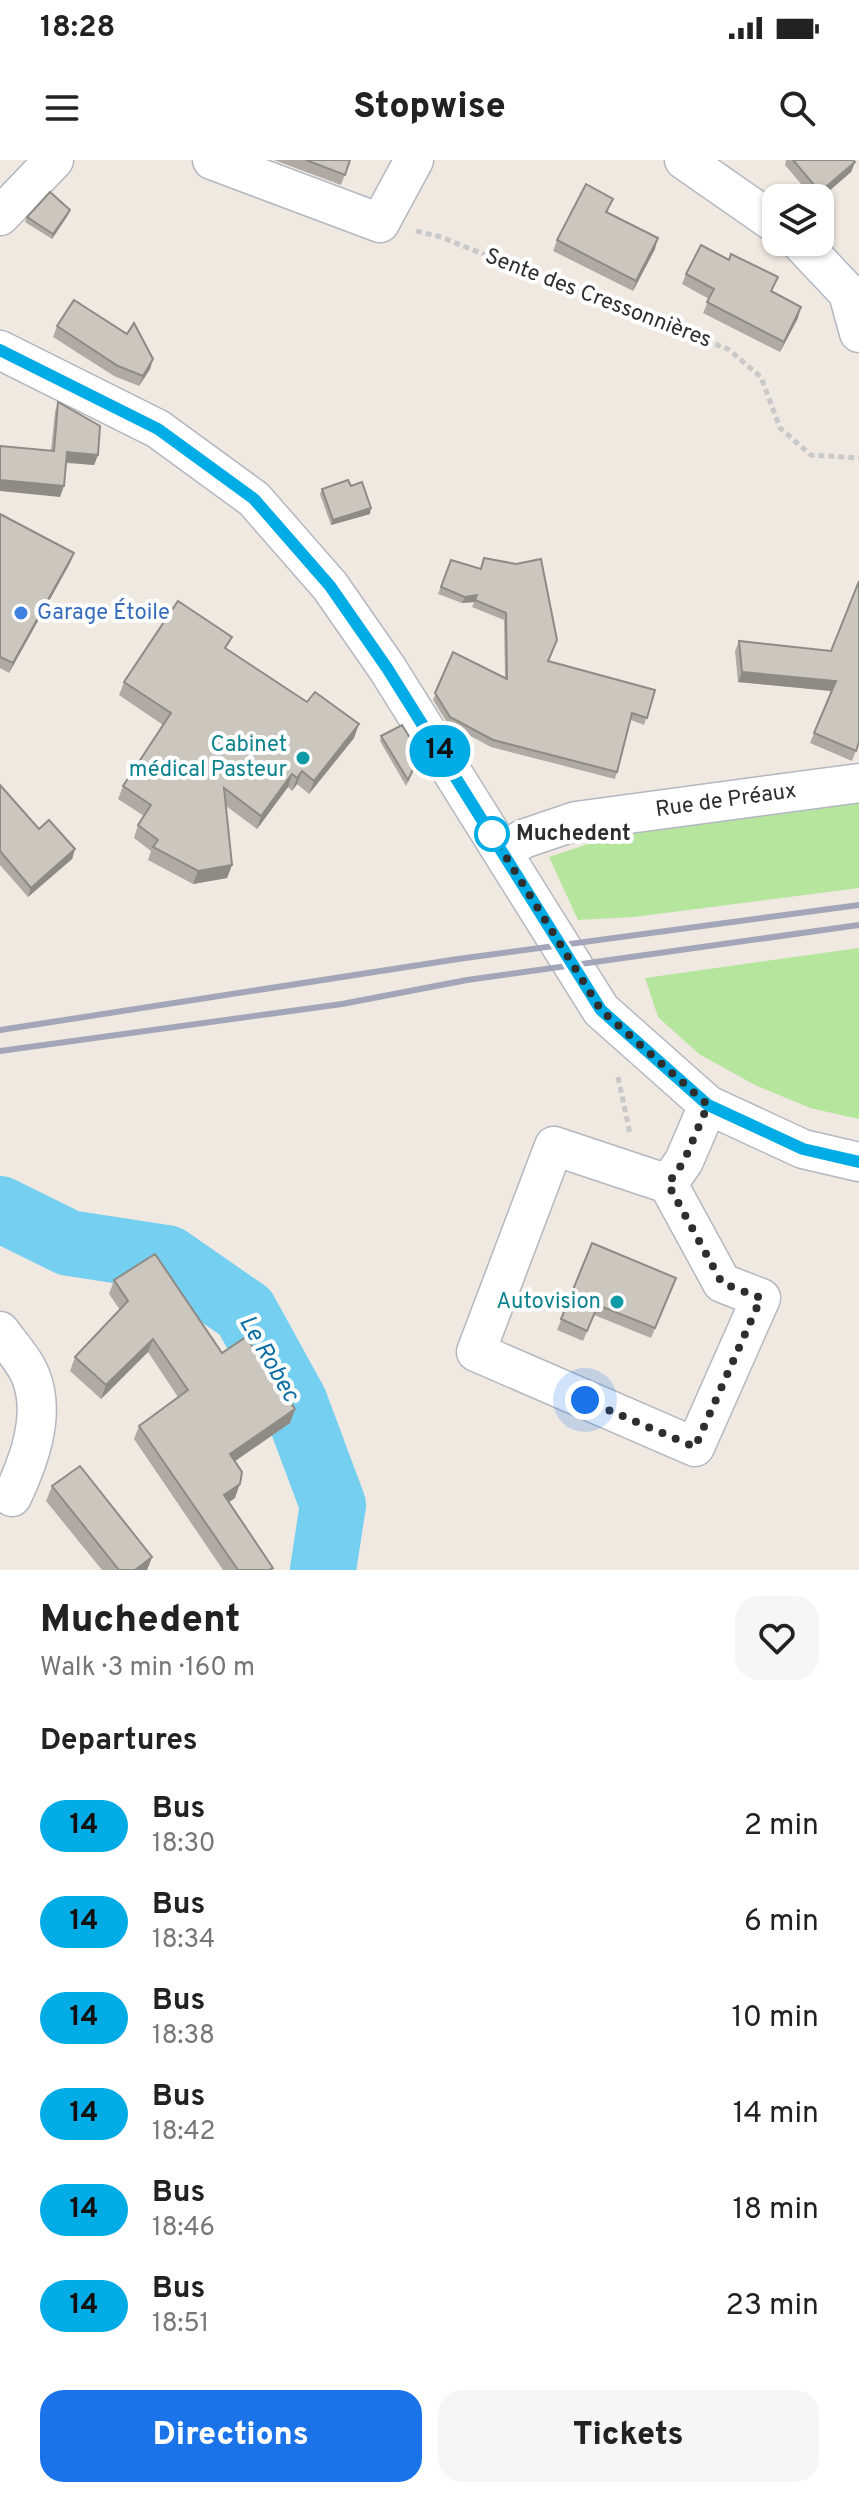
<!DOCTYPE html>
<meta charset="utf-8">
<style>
:root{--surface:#fff;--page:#f6f6f6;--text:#222;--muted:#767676;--accent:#1a73e8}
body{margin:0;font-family:Overpass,sans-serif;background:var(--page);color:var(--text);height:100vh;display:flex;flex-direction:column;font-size:30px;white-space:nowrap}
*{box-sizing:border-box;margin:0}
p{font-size:26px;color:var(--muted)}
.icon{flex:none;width:44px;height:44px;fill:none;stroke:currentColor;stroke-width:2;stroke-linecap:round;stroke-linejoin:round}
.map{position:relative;height:1410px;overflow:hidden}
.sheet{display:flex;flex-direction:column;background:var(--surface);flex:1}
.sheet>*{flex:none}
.badge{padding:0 16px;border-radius:26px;font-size:28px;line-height:52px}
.controls{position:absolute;left:762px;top:24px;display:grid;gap:16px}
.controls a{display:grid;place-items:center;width:72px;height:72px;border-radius:16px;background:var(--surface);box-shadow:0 2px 6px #0004;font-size:40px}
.you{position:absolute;width:40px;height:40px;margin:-20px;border:6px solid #fff;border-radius:50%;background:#1a73e8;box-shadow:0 0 0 12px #1a73e833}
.map>.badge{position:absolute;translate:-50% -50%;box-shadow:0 0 0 4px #fff}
h2{padding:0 40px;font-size:30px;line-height:72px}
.round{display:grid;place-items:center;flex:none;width:84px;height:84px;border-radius:24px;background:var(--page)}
.overview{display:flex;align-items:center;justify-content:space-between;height:136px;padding:0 40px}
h1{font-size:38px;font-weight:800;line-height:60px}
.cta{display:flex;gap:16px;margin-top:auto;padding:16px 40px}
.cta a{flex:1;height:92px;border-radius:24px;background:var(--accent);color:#fff;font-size:32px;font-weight:800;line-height:92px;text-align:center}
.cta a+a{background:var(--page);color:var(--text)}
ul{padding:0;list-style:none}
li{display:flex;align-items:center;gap:24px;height:96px;padding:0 40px}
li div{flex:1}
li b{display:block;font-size:30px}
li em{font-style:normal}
li .badge{min-width:88px;font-weight:700;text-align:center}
.status{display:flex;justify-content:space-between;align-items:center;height:56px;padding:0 40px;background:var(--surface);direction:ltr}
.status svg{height:22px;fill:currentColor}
header{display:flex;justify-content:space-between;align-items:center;height:104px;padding:0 40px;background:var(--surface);font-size:36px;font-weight:800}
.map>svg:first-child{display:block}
.green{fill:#b6e59e}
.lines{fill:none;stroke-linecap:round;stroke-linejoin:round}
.river{stroke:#75cff0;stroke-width:66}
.minor-casing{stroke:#b4b7c1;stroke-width:41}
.path{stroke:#c9c9c9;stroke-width:5;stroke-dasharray:6 4;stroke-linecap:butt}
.minor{stroke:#fff;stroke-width:38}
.rail{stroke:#a3a6b8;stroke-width:6}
.wall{fill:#afaba4}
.shaded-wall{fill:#8e8b86}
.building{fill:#cbc7bf;stroke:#8e8b86;stroke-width:2}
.line-casing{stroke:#fff;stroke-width:18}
.line{stroke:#00ace6;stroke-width:12}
.walk{stroke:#2e2e2e;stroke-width:8;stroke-dasharray:0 14.4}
.shop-dot{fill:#3f7fe0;stroke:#fff;stroke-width:3}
.culture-dot{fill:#0f9aa8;stroke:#fff;stroke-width:3}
.stop-dot{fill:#fff;stroke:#00ace6;stroke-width:4}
.labels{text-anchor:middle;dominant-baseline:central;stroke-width:8;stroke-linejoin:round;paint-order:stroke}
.street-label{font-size:22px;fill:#2e2e2e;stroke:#fff}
.shop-label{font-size:22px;fill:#366cbe;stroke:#fff;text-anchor:start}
.culture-label{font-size:22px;fill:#0d838f;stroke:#fff;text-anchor:end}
.stop-label{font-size:22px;font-weight:bold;fill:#2e2e2e;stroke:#fff;text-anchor:start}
.water-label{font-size:24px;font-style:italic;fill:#0d6fa3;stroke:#fff}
</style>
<div class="status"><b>18:28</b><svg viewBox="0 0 49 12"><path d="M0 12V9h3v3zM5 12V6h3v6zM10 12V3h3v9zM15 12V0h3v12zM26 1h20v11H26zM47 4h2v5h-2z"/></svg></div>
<header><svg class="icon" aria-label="menu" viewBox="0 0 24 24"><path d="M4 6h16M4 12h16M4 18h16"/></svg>Stopwise<svg class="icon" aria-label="search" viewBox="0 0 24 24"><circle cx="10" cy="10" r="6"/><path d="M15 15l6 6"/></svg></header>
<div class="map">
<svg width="859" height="1410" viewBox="0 0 859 1410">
<rect width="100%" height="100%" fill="#efe9e1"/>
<g class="green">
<path d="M859,639V728L634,757L578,760L549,697L618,674Z"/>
<path d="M859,788V959L810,948L755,925L699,894L658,857L645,818Z"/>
</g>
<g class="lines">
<path class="river" d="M0,1049L69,1083L167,1098L245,1152L295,1243L333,1345L323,1410"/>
<defs>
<g id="minor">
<path d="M212,0L380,63L414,0"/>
<path d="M684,0L776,64"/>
<path d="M0,56L54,0"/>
<path d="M800,82L848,133L859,173"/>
<path d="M0,190L158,269L254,339L330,426L387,508L601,850L708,945L803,989L859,1002"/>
<path d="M503,692L523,679L576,661L859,623"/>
<path d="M668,1024L554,986L476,1192L695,1287L761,1138L722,1123L668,1024L684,1001L708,945"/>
<path d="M0,1171C10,1185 25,1201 31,1217C46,1256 29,1301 12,1337"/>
</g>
</defs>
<use href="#minor" class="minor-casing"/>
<g class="path">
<path d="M416,71L441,77L601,142L728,189L761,217L780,268L811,295L859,298"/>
<path d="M618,917L630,974"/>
</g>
<use href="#minor" class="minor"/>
<g class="rail">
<path d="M0,870L458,799L859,745"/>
<path d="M0,891L342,844L467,820L859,765"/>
</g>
</g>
<g class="wall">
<path d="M274,0H350L341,25Z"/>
<path d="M786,0H853L855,2L851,12L820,38H813L785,5Z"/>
<path d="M609,49L607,53L655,89L633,131L553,91L557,80Z"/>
<path d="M68,55L52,79L25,62L27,57Z"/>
<path d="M686,114L772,132L798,158L780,192L703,153L709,139L682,124Z"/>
<path d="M57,166L153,199L150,209L139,226L114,216L53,177Z"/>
<path d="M58,242L98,295L94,305L66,303L60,337L51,290L55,252Z"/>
<path d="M351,326L370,354L331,365L320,334L322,329Z"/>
<path d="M0,354L74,393L70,403L9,513L0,508Z"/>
<path d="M451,400L480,409L549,501L655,530L644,565L631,560L615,619L491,587L448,564L433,540L453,492L505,518L504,460L472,447L474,442L462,443L438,434Z"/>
<path d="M739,481L831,491L859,583L852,601L810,583L831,531L738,522L735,491Z"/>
<path d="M227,490L354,578L309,634L297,624L292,631L288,627L257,669L226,646L232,705L227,718L193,724L148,700L151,691L134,678L138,665L144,656L118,639L123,626L163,565L119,535L124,522Z"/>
<path d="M381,576L419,600L406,626L380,581Z"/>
<path d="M0,625L39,669L75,689L72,699L28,737L0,705Z"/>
<path d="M592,1083L676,1118L651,1178L594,1155L583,1181L557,1170Z"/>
<path d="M114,1120L222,1193L295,1249L290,1263L235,1301V1338L229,1342L272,1410H223L134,1279L139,1266L178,1237L148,1192L101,1239L70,1211L75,1197L120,1150L109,1134Z"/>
<path d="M52,1326L152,1397L147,1410H102L46,1341Z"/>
</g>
<g class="shaded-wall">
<path d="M855,2L851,12L820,39L818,38L820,32Z"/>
<path d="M70,50L68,55L52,79L53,74Z"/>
<path d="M658,78L655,89L633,131L636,121Z"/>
<path d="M801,147L798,158L780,192L784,182Z"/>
<path d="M153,199L150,209L139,226L143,216Z"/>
<path d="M67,292L98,295L94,305L63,302Z"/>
<path d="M0,320L64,326L60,337L0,331Z"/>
<path d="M371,348L370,354L331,365L333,360Z"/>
<path d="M74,393L70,403L9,513L13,503Z"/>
<path d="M477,435L475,442L462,443L465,437Z"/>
<path d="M742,512L836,521L832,531L738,522Z"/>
<path d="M359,564L354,578L309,634L314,621Z"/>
<path d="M302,611L297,624L292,631L297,618Z"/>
<path d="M292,614L288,627L257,669L261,656Z"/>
<path d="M75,689L72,699L28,737L31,728Z"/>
<path d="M232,705L227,718L193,724L198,711Z"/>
<path d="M153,1179L148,1192L101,1239L106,1225Z"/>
<path d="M295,1249L290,1263L225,1308L230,1294Z"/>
<path d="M240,1324L235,1338L219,1349L224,1335Z"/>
<path d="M152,1397L147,1410H135Z"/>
</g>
<g class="building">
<path d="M306,0H350L345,15Z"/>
<path d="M793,0H853L855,2L820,32Z"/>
<path d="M586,24L613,39L606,52L658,78L636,121L557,80Z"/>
<path d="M50,32L70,50L53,74L27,57Z"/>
<path d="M701,85L729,100L731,94L778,117L771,131L801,147L784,182L707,142L714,129L686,114Z"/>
<path d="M74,140L127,174L134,163L153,199L143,216L118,206L57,166Z"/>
<path d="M58,242L100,266L98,295L67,292L64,326L0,320V286L54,291Z"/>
<path d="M348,320L351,326L362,322L371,348L333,360L322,329Z"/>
<path d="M0,354L74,393L13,503L0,497Z"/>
<path d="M484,398L516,404L541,399L557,480L548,501L655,530L647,558L632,553L617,612L493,580L450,557L435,533L453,492L507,519L506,453L475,440L477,435L465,437L441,427L451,400L481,409Z"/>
<path d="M859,421V582L856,591L814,573L836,521L742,512L739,481L831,491Z"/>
<path d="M178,441L232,477L225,488L307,542L315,532L359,564L314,621L302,611L297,618L292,614L261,656L224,628L232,705L198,711L153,687L158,680L138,665L151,645L123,626L171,553L124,522Z"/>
<path d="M402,565L420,594L408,620L381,576Z"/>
<path d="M0,625L39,669L49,660L75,689L31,728L0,691Z"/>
<path d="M592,1083L676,1118L655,1168L598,1145L587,1171L561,1159Z"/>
<path d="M155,1094L222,1193L246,1177L295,1249L230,1294L242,1312L240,1324L224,1335L273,1408L269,1410H238L139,1266L188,1230L153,1179L106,1225L75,1197L128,1141L114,1120Z"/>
<path d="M80,1306L152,1397L135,1410H119L52,1326Z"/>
</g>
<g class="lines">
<defs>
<path id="line" d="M0,190L158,269L254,339L330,426L387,508L601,850L708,945L803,989L859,1002"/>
</defs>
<use href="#line" class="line-casing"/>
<use href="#line" class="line"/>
<path class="walk" d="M492,674L488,668L601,850L708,945L684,1001L668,1024L722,1123L761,1138L695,1287L585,1240"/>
</g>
<circle class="shop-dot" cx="21" cy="453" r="8"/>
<g class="culture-dot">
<circle cx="303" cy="598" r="8"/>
<circle cx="617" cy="1142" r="8"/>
</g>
<circle class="stop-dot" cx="492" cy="674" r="16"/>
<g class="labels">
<g class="street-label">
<text transform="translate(598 139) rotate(21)">Sente des Cressonnières</text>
<text transform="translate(726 641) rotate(-8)">Rue de Préaux</text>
</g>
<g class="shop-label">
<text x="37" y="453">Garage Étoile</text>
</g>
<g class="culture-label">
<text x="287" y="585">Cabinet<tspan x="287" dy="25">médical Pasteur</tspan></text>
<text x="601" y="1142">Autovision</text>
</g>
<g class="stop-label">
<text x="516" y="674">Muchedent</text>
</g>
<g class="water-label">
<text transform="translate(268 1199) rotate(60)">Le Robec</text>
</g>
</g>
</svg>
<div class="controls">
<a><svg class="icon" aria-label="layers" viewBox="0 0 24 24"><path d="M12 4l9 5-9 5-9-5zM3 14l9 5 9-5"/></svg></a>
</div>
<div class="you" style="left:585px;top:1240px"></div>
<b class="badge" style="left:440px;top:591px;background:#00ace6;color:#111">14</b>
</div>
<section class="sheet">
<div class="overview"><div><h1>Muchedent</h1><p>Walk · 3 min · 160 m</p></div><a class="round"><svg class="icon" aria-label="heart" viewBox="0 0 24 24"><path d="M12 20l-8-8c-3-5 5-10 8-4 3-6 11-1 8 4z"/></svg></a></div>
<h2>Departures</h2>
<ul>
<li><span class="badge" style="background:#00ace6;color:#111">14</span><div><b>Bus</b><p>18:30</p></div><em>2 min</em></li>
<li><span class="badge" style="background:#00ace6;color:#111">14</span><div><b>Bus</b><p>18:34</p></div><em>6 min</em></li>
<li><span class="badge" style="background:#00ace6;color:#111">14</span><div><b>Bus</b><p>18:38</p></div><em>10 min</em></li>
<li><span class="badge" style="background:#00ace6;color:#111">14</span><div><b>Bus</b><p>18:42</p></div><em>14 min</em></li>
<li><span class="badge" style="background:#00ace6;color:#111">14</span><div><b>Bus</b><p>18:46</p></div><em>18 min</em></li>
<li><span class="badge" style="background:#00ace6;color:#111">14</span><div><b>Bus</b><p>18:51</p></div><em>23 min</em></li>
</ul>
<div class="cta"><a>Directions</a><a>Tickets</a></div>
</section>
